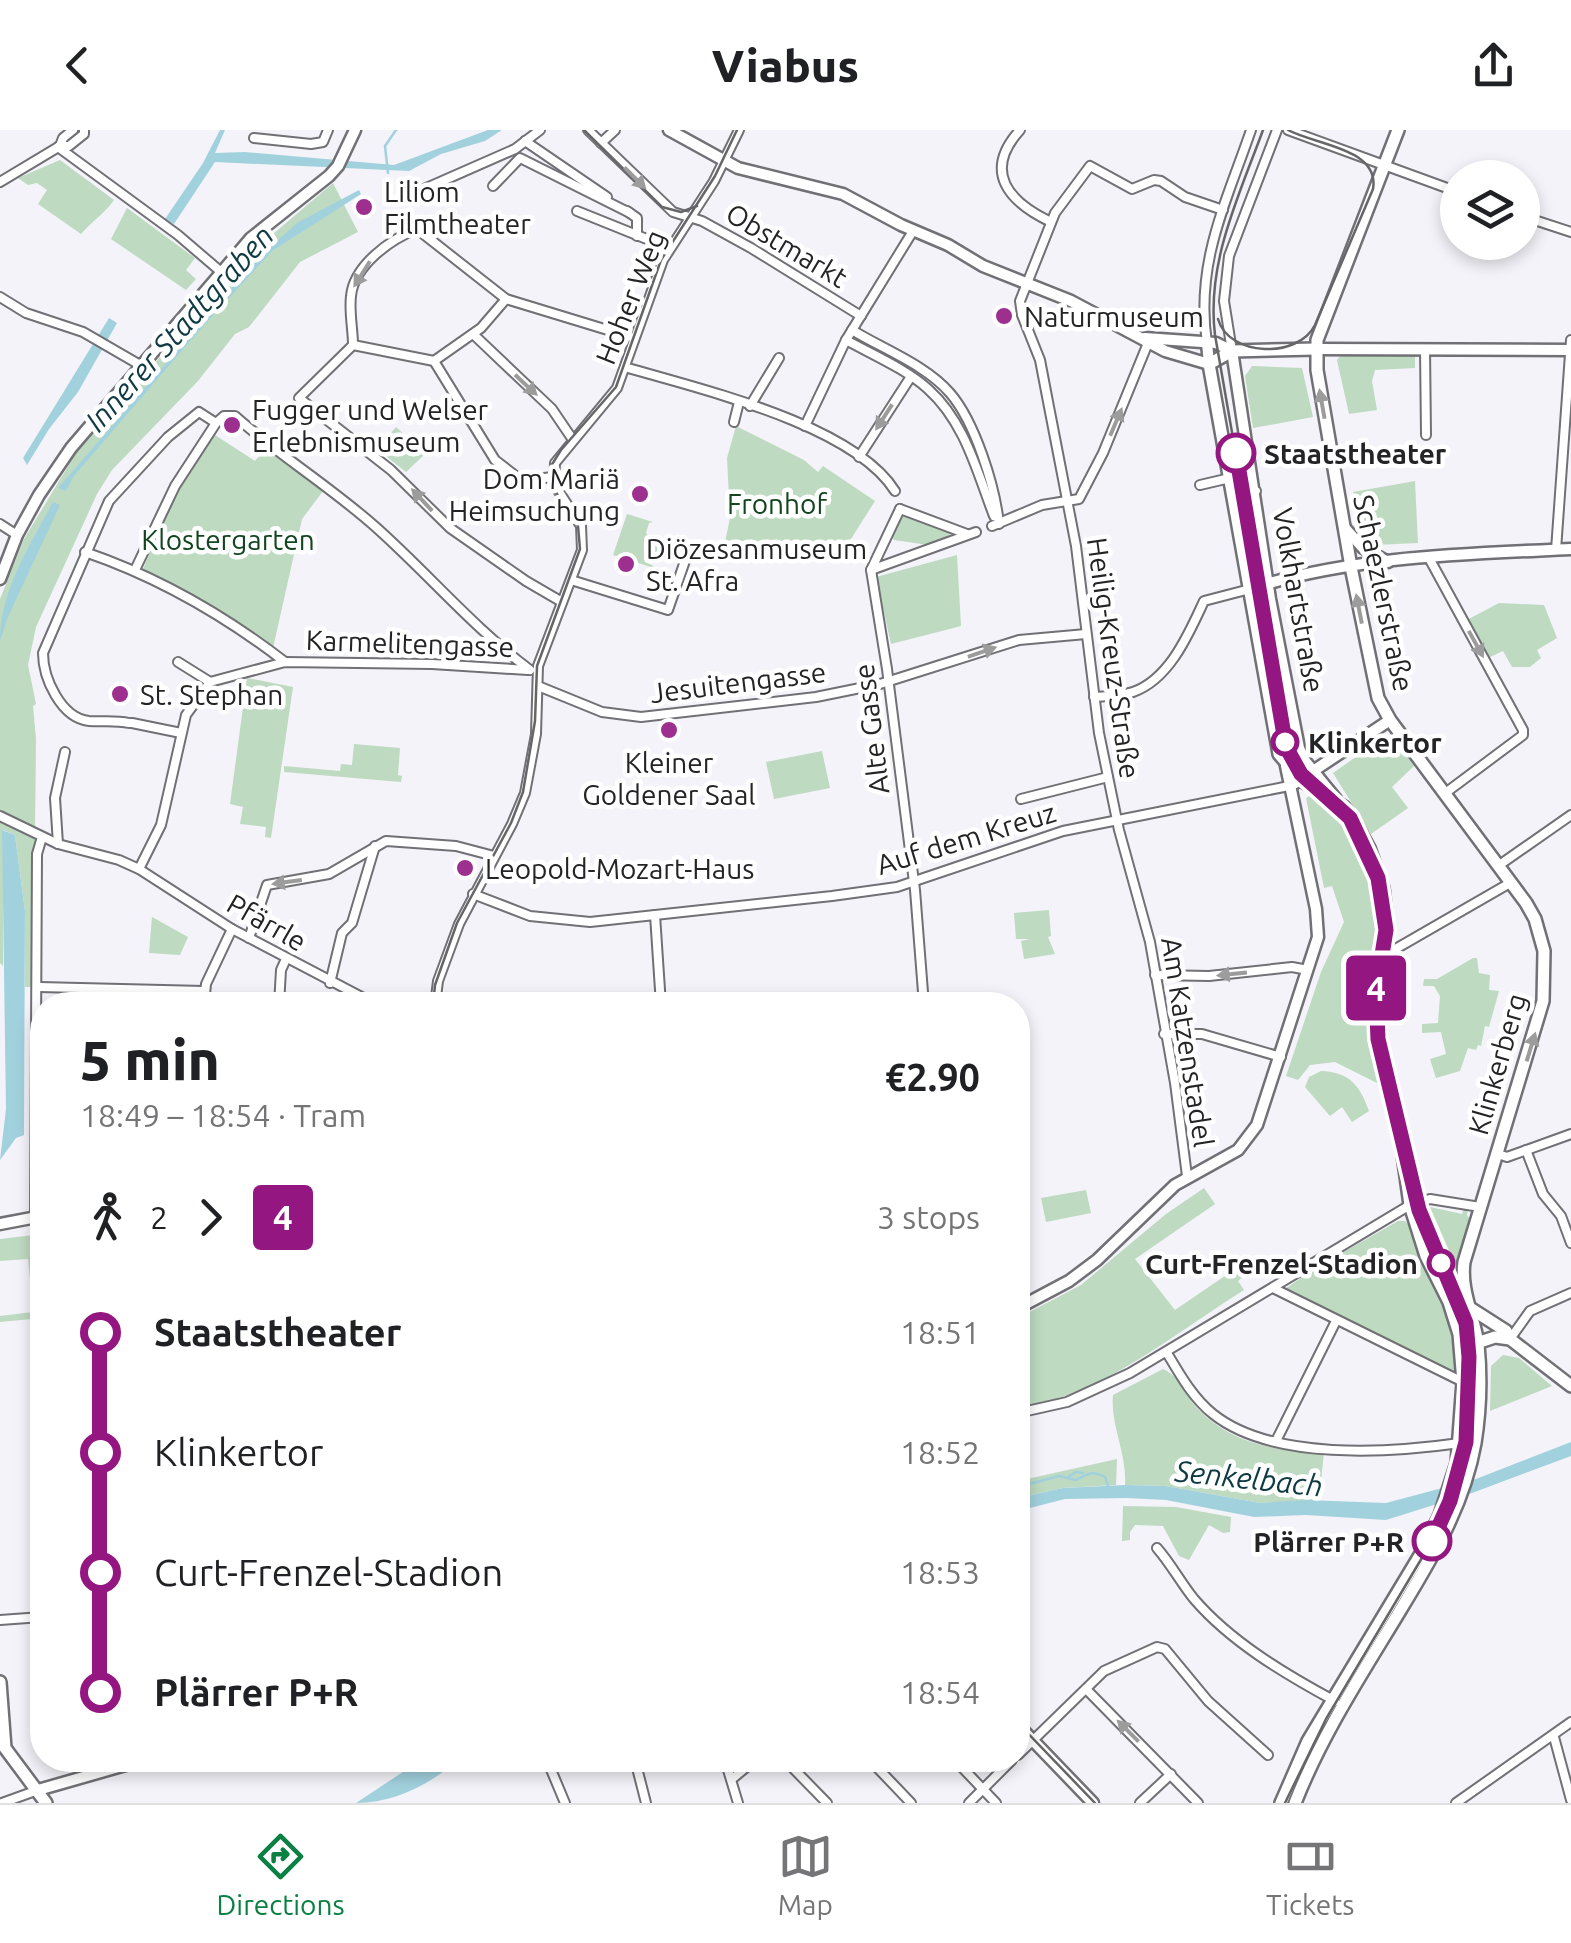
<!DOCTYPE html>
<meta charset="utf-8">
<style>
:root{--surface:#fff;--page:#f6f6f6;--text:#202124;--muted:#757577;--line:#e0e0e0;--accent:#0b8043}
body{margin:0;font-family:Ubuntu,sans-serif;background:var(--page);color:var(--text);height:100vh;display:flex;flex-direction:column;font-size:38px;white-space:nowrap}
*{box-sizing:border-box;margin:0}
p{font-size:32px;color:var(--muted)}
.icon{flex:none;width:55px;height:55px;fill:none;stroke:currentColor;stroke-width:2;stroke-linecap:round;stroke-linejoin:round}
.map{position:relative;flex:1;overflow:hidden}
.drawer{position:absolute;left:30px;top:862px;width:1000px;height:780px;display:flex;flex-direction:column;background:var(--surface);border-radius:40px;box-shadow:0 5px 15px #0003}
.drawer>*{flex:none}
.badge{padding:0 20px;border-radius:8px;font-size:35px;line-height:65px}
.fabs{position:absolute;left:1440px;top:30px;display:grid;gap:20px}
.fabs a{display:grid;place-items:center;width:100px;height:100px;border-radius:50%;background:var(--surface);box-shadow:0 5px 15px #0003;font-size:50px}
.map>.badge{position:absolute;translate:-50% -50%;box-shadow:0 0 0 5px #fff}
.legs{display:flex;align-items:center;gap:15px;height:110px;padding:0 50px;font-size:32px}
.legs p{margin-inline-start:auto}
.overview{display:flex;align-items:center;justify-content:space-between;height:170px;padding:0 50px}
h1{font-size:55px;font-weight:800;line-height:75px}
ul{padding:0 50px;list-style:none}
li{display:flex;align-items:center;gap:35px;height:120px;font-size:38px}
li i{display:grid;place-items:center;width:15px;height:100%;margin:0 12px;background:currentColor}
li i::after{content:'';width:25px;height:25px;margin:-12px;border:8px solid;border-radius:50%;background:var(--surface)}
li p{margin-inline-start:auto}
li:first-child i{background:linear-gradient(#0000 50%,currentColor 0)}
li:last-child i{background:linear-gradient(currentColor 50%,#0000 0)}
header{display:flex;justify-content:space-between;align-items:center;height:130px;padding:0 50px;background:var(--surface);font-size:45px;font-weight:800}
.tab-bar{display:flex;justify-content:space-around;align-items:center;height:140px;border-top:2px solid var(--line);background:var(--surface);font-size:28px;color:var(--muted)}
.tab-bar a{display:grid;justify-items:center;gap:5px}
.tab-bar .on{color:var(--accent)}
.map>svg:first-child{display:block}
.green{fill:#bedac1}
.water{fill:#a2d1de}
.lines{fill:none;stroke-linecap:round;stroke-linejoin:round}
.stream{stroke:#a2d1de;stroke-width:2.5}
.minor-casing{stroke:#707075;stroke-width:12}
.tertiary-casing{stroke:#707075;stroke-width:15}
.secondary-casing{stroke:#707075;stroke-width:16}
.minor{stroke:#fff;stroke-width:8}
.tertiary{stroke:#fff;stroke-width:10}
.secondary{stroke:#fff;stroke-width:11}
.tram{stroke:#666669;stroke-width:2.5}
.oneway{fill:#9c9c9d}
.line-1-casing{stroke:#fff;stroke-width:22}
.line-1{stroke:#941680;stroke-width:15}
.poi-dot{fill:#9d2f8f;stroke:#fff;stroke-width:4}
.stop-1-dot{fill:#fff;stroke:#941680;stroke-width:5}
.labels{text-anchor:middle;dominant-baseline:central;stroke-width:9;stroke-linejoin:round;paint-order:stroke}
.poi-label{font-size:28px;fill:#242426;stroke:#fff;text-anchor:start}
.street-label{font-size:28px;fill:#242426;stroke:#fff}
.stop-label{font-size:28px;font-weight:bold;fill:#242426;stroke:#fff;text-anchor:start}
.park-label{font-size:28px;fill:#134520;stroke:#fff}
.water-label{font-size:30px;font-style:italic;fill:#0f3a44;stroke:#fff}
</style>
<header><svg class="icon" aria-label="back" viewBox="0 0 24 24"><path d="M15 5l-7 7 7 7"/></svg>Viabus<svg class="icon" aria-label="share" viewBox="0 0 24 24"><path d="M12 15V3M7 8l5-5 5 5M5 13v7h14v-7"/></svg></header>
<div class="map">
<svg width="1571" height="1673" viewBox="0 0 1571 1673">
<rect width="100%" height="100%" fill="#f3f3f9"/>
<g class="green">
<path d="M60,30L114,70C104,84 92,91 81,104L38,74L47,60L37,53L28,55L18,48Z"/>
<path d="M333,53L358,102L300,132L249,197L235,204L198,251L112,340L97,364L36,497L28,535L36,574L33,576L36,609L35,702L42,707L37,724L39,857H25V781L15,705L3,700V836L0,833V469L24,409L76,323L253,121Z"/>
<path d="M127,78L195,128L186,140L196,149L186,160L111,109Z"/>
<path d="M1341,225H1415V238L1375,240L1372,251L1377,280L1349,284L1337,230Z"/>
<path d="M1252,236L1302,238L1313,287L1253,298L1245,246Z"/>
<path d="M736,296L804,330L818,342L823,336L875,371L837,431L724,417L730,388L727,328Z"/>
<path d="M396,297L425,324L406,342L377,319Z"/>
<path d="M212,303L255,331L267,316L323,356V361L302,389L273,518L190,464L143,439L173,367Z"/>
<path d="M1415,351L1418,413L1374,415L1360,405L1353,362Z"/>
<path d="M627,384L653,392L649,393L646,403L649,408L663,409L657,425L650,423L647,433L654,436V438L613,425Z"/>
<path d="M902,384L950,403L949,406L928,415L894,410L892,406Z"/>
<path d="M957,425L961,496L891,514L876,447Z"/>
<path d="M1499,473L1544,475L1557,508L1537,520L1541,528L1530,537H1512L1503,521L1488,528L1467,490Z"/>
<path d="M247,548L293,557L271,708L265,707L266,697L240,694L243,677L230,674Z"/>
<path d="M1386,606L1395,610L1414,636L1392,657L1408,678L1371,704L1333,643Z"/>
<path d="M354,614L400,618L398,645L402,646L401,652L284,642V636L340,641L341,634L352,635Z"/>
<path d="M822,621L830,658L774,669L766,632Z"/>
<path d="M1310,666C1346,679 1373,739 1378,775C1382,803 1368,832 1368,860C1368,893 1373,922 1379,954L1335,932L1310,935L1298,950L1286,946L1321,842L1344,792L1332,756L1324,758L1306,668Z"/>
<path d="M1049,780L1051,806L1048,807L1055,824L1024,829L1021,811L1030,809H1016L1014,783Z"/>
<path d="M152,787L188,807L180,825L149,823Z"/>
<path d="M1473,828H1477L1479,843L1490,845L1489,860L1499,861L1489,897L1485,896L1481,916L1478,915L1476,920L1468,918L1460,941L1436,948L1430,929L1446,924L1441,902L1422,903V894L1438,893L1440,866L1434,856H1423L1424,849H1437Z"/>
<path d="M1321,941C1350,942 1360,956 1369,981L1352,992L1342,977L1330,986L1305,957L1309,947Z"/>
<path d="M1204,1058L1215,1074L1135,1129L1175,1180L1238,1137L1244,1146L1238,1151L1244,1160C1172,1205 1104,1264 1018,1279V1188L1081,1155L1166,1084Z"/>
<path d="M1086,1060L1091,1083L1046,1092L1041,1068Z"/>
<path d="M1430,1077L1462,1084L1464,1078H1468L1467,1086L1471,1089L1459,1133L1454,1132Z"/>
<path d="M1398,1091H1405L1409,1096L1448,1187L1457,1240L1455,1242L1342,1191L1285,1159L1312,1140Z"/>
<path d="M42,1104V1188L0,1192V1186L33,1182L28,1129L0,1131V1109Z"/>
<path d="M1503,1225L1519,1228L1552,1256L1490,1281L1491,1236Z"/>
<path d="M1163,1239C1180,1246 1186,1267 1199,1280C1232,1314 1279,1322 1324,1322L1319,1371L1260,1373L1166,1356L1125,1355C1127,1323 1110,1295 1113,1265Z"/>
<path d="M1117,1329L1116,1355L1063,1358L1018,1368V1351Z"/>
<path d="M1123,1376L1176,1377L1231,1387L1230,1402L1223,1403L1209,1395L1189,1430L1179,1426L1163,1396L1135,1395L1130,1402V1410L1122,1411Z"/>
</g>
<g class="water">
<path d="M220,0H225L215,23L245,22L394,35L488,0H502L485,11L441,24L409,41L215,32L174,94L165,89L203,33Z"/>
<path d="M359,60L361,64L272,121L197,203L73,347L66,361L58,358L256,130L297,93Z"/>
<path d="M109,188L117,193L78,262L49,299L27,335L23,328Z"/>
<path d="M53,372L60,375L7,489L0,511C0,461 30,415 53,372Z"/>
<path d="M2,700L15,705L25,781L24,1005L16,1008L0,1030L6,979Z"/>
<path d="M1571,1312V1326L1472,1363L1386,1390L1306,1385L1254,1387L1166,1370L1127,1368L1065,1369L1018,1381V1368L1063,1358L1125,1355L1166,1356L1260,1373L1306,1370L1386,1373L1476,1349Z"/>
<path d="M421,1630H458C429,1655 394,1673 356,1673Z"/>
</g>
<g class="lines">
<g class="stream">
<path d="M388,43L385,16L396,0"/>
<path d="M1068,1347L1076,1342L1083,1343"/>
<path d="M1018,1357L1059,1346L1076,1350C1087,1344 1092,1340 1105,1347L1108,1356"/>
</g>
<defs>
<g id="minor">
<path d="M588,0L673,82L702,91L751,118L861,186"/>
<path d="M1020,0C982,42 1009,72 1051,92"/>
<path d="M1288,0L1458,62"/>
<path d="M254,8L311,14L323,12L328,0"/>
<path d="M525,11L607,67"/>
<path d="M601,13L615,0"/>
<path d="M60,16L63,8L73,0"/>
<path d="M58,17L178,105L220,141"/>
<path d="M0,52L60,16H69L84,4V0"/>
<path d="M493,56L520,28L630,83"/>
<path d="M415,63L515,19L540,0"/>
<path d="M577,81L669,118"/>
<path d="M627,81L637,88V106"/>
<path d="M1522,86L1571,102"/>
<path d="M0,167L26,183L83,202L140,235"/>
<path d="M852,200C883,219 926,235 950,263C975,292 995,356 999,394"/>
<path d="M473,204L552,279L573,310"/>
<path d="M846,210C873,225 906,239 928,259C965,292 977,342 994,386"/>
<path d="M1207,213C1195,133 1226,73 1251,0"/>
<path d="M353,215L299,268L391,340L450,398L526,451L562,472"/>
<path d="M353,215C353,199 349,182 351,166C354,135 391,109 417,99L506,169L634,208"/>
<path d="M353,215L434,231L495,330L522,351L552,347"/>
<path d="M1425,219L1426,305"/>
<path d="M1232,221L1224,171L1229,126L1277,0"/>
<path d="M434,231L481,198L506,169"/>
<path d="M625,237C699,259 853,294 895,361"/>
<path d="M750,276L779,228"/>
<path d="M734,292L739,272"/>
<path d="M805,296L846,210L913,101"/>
<path d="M859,327L910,248"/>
<path d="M1200,355L1230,348L1256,361"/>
<path d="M900,379L871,440L976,402"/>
<path d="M900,379L967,404"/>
<path d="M0,394L17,405"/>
<path d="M992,396L1042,375L1079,369L1103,323L1148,213"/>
<path d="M1556,420L1571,210"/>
<path d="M85,422C158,447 224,485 285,532"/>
<path d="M1429,428L1523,600V605L1444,664"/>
<path d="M135,440L175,356L216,293"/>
<path d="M871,440L887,539L915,760L924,875"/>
<path d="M571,450L668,480L686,428L696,424L705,426"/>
<path d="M178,532L210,552"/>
<path d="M538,556L602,582L641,587L816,567L880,554L1019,510L1086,504"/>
<path d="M1094,567C1106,566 1121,566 1133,562C1170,549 1189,503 1204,471L1250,459"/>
<path d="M129,593C115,590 103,592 89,591C61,588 43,548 43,523L109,371L168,307L199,282L216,293L224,286H235C281,327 334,359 379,400C430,446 475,499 530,540"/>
<path d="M132,593L181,603"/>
<path d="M1021,669L1108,647"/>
<path d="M0,686L58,714L119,730L139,739L232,799L377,875"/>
<path d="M58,714L55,668L65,622"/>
<path d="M1498,736L1571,685"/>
<path d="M139,739L161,695L186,585L210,552L285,532L432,534L528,540"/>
<path d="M473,764L530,786L590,792L832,766L897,757L1063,701L1289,656"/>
<path d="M655,785L661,875"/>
<path d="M249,808L267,755L329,744L386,711L456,716L494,726"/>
<path d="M1385,825L1510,753"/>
<path d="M1155,845L1209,846L1292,837L1308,840"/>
<path d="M330,853L342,803L352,793L375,716"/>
<path d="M39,857L204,861"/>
<path d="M204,875L206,854L232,799"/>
<path d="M279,875L281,840L286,829"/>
<path d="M435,875L438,851L459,794L512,694L525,663L536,604L538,536L582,420L581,396L554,354L555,333L617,258L663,130L714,51L739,0"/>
<path d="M1164,904H1202L1281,927"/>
<path d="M1526,1020L1543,1064L1561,1086L1571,1113"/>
<path d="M1498,1024L1507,1027L1571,1004"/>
<path d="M1187,1046L1175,953L1150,812L1119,700L1099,603L1076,416L1050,282L1040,230L1022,185L1020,171L1055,83L1090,36L1132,59L1154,50L1161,51L1185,67L1223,80"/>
<path d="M35,1087L37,724L42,707"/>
<path d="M1273,1158L1463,1252"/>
<path d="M1510,1209L1530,1181L1571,1163"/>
<path d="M1167,1223C1180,1245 1193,1268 1213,1284C1272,1331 1389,1323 1460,1313"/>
<path d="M1018,1283L1067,1272L1130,1243L1410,1075L1430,1069L1480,1077"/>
<path d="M1276,1311L1336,1191"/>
<path d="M1157,1418C1171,1434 1181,1453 1194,1469C1231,1512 1285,1544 1335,1571"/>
<path d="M0,1490L42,1487"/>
<path d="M1086,1559L1198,1673"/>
<path d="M1554,1607L1571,1670"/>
<path d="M1018,1625L1104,1541L1157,1517L1165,1519L1208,1571L1268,1625"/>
<path d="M547,1630L565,1673"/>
<path d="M635,1630L646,1673"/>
<path d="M725,1630L738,1673"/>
<path d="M785,1630L827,1673"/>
<path d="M870,1630L911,1673"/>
<path d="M955,1630L996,1673"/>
<path d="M732,1649L755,1630"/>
<path d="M2,1673L38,1660"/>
<path d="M969,1673L1012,1630"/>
<path d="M1140,1673L1171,1644"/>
<path d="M1456,1673L1571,1592"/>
</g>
<g id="tertiary">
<path d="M669,0L738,38L843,64L901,95L948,115L983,136L1071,171L1165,221L1209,234L1207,213"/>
<path d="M1145,208L1216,213L1232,221"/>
<path d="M1316,219L1571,220"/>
<path d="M1232,221L1270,469L1299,618L1305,631L1336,669"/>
<path d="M1344,397L1363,418L1388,432"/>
<path d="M0,449L17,405L39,365L71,318L251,108L329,46L338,36L355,0"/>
<path d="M1250,459C1351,426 1465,424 1571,419"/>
<path d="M1295,653L1390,590"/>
<path d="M0,1094L42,1086"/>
<path d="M1018,1178L1069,1151L1097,1130L1175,1055L1238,1020L1257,995L1318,807L1316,779L1286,636"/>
<path d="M1018,1595L1093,1673"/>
<path d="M38,1660L143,1630"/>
</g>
<g id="secondary">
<path d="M1470,1178L1506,1201L1510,1209"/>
<path d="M1471,1215L1495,1207L1510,1209L1571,1256"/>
<path d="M0,1552L5,1618L46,1673"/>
<path d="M1281,1673L1308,1611L1422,1422L1440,1385L1457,1333L1463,1252L1459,1204L1449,1172L1426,1126L1410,1075L1396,975L1379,909L1378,863L1388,801L1383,758L1369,718L1352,687L1344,677L1301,650L1279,624L1209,234L1232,221L1316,219"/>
<path d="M1295,1673C1322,1604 1363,1542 1401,1479C1433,1426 1464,1375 1475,1313C1480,1282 1481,1245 1478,1214C1474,1186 1460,1160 1464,1132L1543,871L1544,821L1535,789L1526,773L1390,590L1378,568L1351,437L1317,240V210L1398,0"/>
</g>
</defs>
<use href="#minor" class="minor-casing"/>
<use href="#tertiary" class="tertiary-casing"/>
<use href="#secondary" class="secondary-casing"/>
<use href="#minor" class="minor"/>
<use href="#tertiary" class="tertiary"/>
<use href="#secondary" class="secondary"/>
<g class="tram">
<path d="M584,0L662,77L681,82L697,76"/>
<path d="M1263,0C1239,66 1206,133 1215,205L1287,617L1301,644L1350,688L1378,748L1386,800L1376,863L1378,909L1419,1080L1465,1193L1469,1227L1466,1312L1455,1357L1432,1411L1326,1589L1285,1673"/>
<path d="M1218,189C1229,227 1298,229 1315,195L1373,59C1380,18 1315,15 1288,0"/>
<path d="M433,875L435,855L457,793L511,693L523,662L535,591L537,536L580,419L578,396L553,358L551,336L561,320L616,257L661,130L715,46L737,0"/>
<path d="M1018,1593L1095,1673"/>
</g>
</g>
<defs><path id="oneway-solid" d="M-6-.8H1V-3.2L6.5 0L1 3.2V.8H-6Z" transform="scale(2.5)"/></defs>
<g class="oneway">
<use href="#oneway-solid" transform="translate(635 48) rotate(45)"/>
<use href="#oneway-solid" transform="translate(362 144) rotate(122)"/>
<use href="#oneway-solid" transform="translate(526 255) rotate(43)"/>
<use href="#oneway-solid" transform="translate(1322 274) rotate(-100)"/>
<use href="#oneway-solid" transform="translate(884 287) rotate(123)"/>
<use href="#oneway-solid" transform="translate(1116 292) rotate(-67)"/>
<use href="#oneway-solid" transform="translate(422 370) rotate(-133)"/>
<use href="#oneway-solid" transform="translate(1359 479) rotate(-101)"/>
<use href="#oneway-solid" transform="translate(1476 514) rotate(61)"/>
<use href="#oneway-solid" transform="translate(982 522) rotate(-19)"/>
<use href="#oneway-solid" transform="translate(287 752) rotate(172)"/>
<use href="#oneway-solid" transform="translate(1232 844) rotate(174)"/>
<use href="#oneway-solid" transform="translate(1531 917) rotate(-73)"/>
<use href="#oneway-solid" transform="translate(1128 1601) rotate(-135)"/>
</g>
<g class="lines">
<defs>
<path id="line-1" d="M1236,323L1286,617L1301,644L1350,688L1378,748L1386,800L1376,862L1378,909L1419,1080L1466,1193L1469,1227L1466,1312L1450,1371L1432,1411"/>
</defs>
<use href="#line-1" class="line-1-casing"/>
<use href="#line-1" class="line-1"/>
</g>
<g class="poi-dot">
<circle cx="364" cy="77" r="10"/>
<circle cx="1004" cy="186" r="10"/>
<circle cx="232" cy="295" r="10"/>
<circle cx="640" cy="364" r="10"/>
<circle cx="626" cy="434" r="10"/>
<circle cx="120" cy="564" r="10"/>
<circle cx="669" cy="600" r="10"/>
<circle cx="465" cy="738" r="10"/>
</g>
<g class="stop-1-dot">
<circle cx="1236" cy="323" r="18"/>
<circle cx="1285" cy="612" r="12"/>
<circle cx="1441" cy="1133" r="12"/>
<circle cx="1432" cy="1411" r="18"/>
</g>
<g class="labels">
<g class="poi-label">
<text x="384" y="61">Liliom<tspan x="384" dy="32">Filmtheater</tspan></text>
<text x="1024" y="186">Naturmuseum</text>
<text x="252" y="279">Fugger und Welser<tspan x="252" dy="32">Erlebnismuseum</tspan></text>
<text x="620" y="348" text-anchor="end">Dom Mariä<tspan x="620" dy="32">Heimsuchung</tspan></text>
<text x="646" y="418">Diözesanmuseum<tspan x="646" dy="32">St. Afra</tspan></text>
<text x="140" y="564">St. Stephan</text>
<text x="669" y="632" text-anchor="middle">Kleiner<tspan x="669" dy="32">Goldener Saal</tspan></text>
<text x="485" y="738">Leopold-Mozart-Haus</text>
</g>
<g class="street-label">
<text transform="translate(787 115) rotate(31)">Obstmarkt</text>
<text transform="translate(630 167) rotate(-68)">Hoher Weg</text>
<text transform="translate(1384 463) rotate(78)">Schaezlerstraße</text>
<text transform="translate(1299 470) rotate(80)">Volkhartstraße</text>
<text transform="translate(410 513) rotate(2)">Karmelitengasse</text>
<text transform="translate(1114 528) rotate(82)">Heilig-Kreuz-Straße</text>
<text transform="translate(738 552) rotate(-7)">Jesuitengasse</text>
<text transform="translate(871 599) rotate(-97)">Alte Gasse</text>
<text transform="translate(966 708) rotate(-17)">Auf dem Kreuz</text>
<text transform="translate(267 792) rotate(30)">Pfärrle</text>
<text transform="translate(1188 912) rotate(81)">Am Katzenstadel</text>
<text transform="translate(1497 934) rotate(-74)">Klinkerberg</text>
</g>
<g class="stop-label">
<text x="1264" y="323">Staatstheater</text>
<text x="1308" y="612">Klinkertor</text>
<text x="1418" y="1133" text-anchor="end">Curt-Frenzel-Stadion</text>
<text x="1404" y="1411" text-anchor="end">Plärrer P+R</text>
</g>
<g class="park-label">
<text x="777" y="373">Fronhof</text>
<text x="228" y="409">Klostergarten</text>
</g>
<g class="water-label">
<text transform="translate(179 198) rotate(-48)">Innerer Stadtgraben</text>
<text transform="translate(1249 1348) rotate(6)">Senkelbach</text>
</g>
</g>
</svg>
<div class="fabs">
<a><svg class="icon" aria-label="layers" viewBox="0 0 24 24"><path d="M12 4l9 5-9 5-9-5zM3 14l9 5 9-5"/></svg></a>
</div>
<b class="badge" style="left:1376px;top:858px;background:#941680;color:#fff">4</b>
<section class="drawer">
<div class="overview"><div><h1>5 min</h1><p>18:49 – 18:54 · Tram</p></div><b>€2.90</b></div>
<div class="legs"><svg class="icon" aria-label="walk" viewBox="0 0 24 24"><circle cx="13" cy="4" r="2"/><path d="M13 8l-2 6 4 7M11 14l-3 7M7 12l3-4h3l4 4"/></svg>2<svg class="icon" aria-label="forward" viewBox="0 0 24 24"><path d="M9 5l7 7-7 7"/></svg><b class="badge" style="background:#941680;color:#fff">4</b><p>3 stops</p></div>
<ul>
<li><i style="color:#941680"></i><b>Staatstheater</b><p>18:51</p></li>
<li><i style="color:#941680"></i><span>Klinkertor</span><p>18:52</p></li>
<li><i style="color:#941680"></i><span>Curt-Frenzel-Stadion</span><p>18:53</p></li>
<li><i style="color:#941680"></i><b>Plärrer P+R</b><p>18:54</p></li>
</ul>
</section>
</div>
<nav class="tab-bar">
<a class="on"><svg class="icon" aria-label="directions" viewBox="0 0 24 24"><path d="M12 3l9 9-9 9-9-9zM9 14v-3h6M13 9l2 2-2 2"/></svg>Directions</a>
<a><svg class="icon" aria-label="map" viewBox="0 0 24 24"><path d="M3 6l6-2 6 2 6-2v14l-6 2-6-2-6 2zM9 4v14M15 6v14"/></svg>Map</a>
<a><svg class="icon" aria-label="tickets" viewBox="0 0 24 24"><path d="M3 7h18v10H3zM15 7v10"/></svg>Tickets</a>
</nav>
